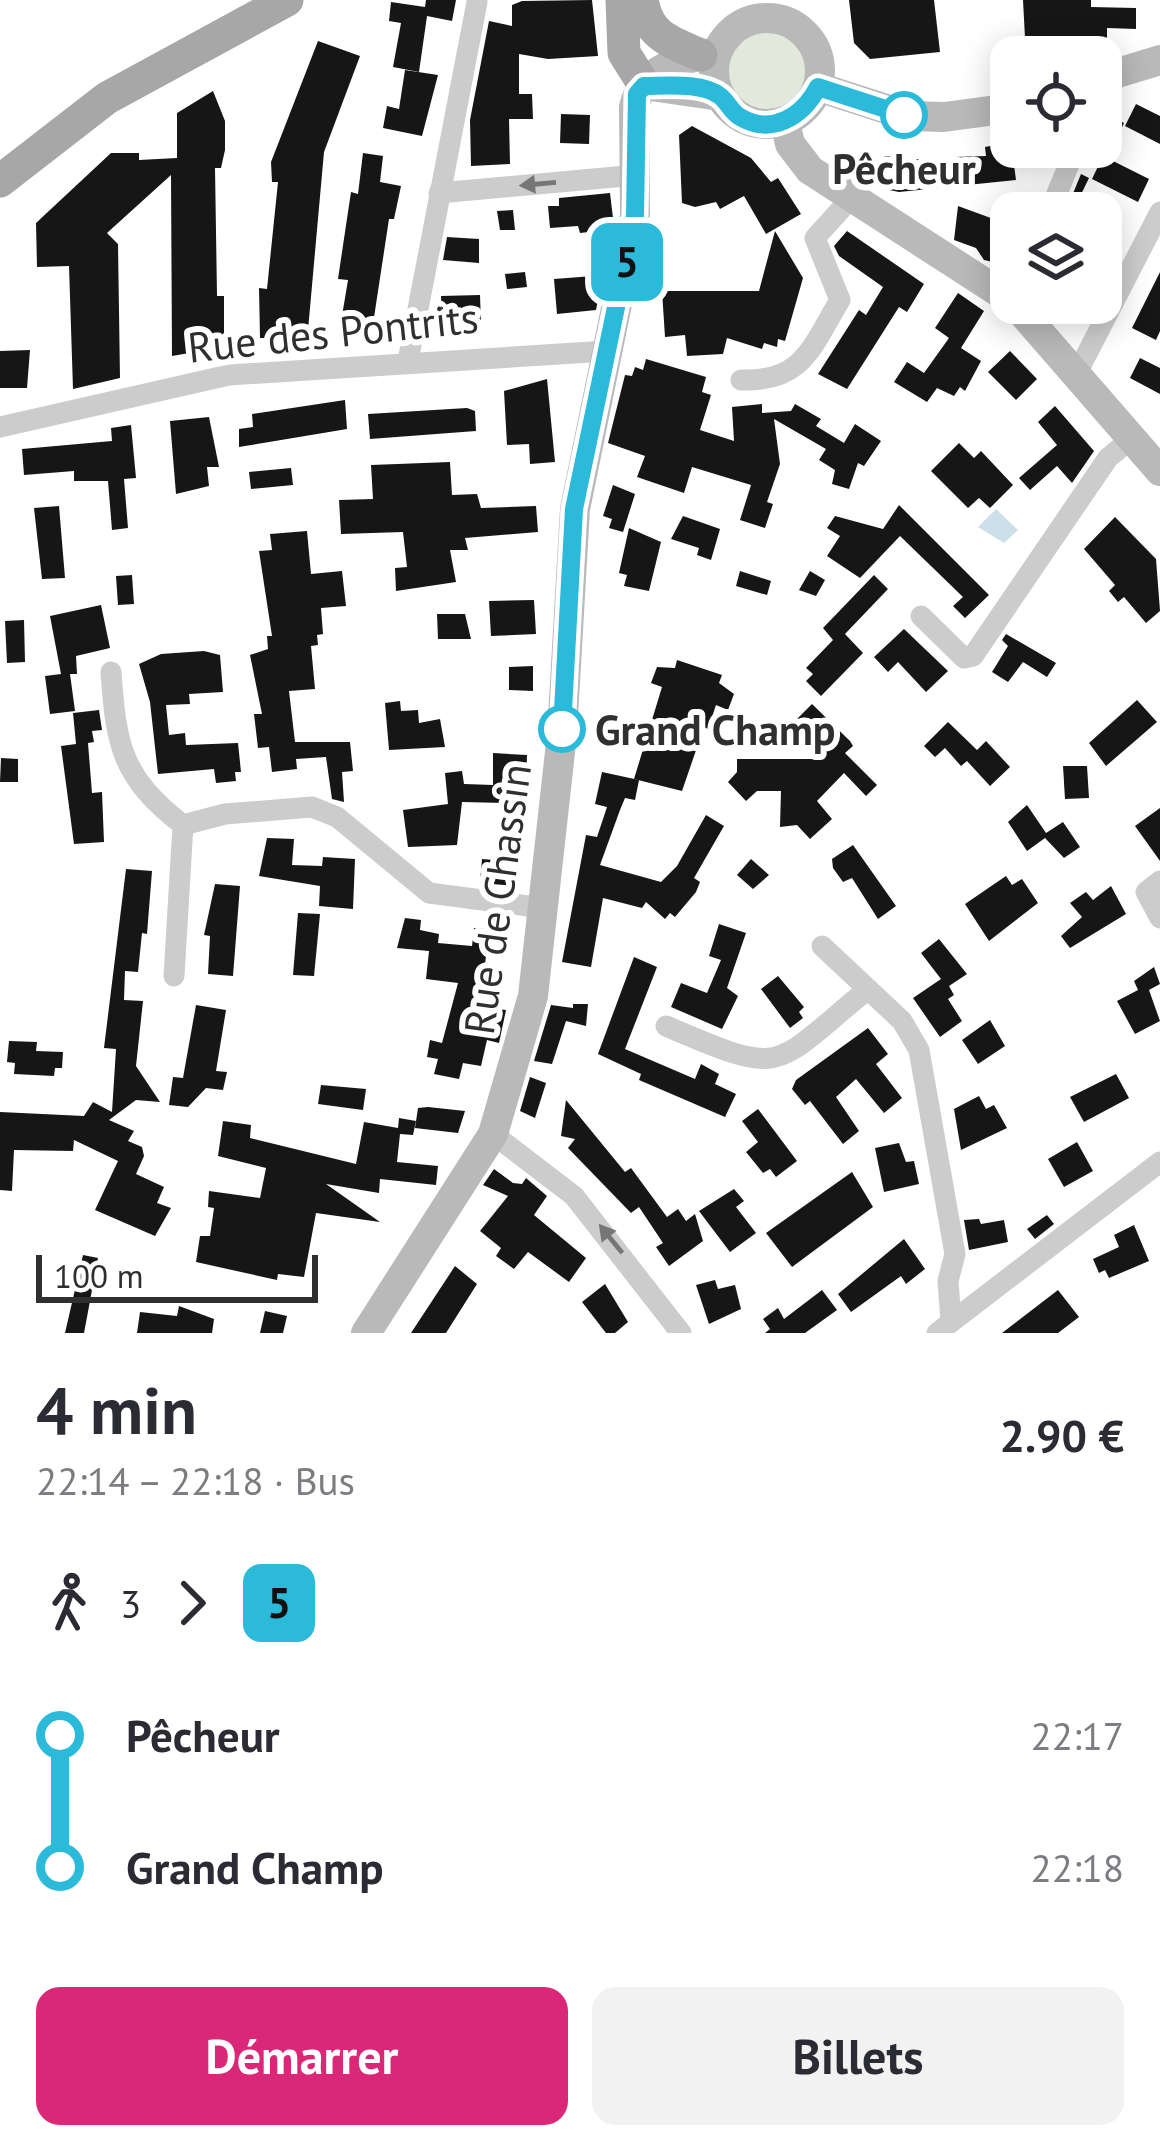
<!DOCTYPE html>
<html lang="fr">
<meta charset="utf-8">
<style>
:root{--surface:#fff;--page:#f2f2f3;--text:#2b2b33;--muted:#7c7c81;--accent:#db2777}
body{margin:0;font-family:"PT Sans",sans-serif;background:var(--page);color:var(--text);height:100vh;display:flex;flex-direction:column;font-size:45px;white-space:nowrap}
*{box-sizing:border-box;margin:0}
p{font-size:39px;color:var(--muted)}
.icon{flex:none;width:66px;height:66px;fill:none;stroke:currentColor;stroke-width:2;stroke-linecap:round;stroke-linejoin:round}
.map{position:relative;height:1333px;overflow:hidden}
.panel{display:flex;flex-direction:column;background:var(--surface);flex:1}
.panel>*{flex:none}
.badge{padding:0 24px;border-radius:18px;font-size:42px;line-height:78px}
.fabs{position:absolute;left:990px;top:36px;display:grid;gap:24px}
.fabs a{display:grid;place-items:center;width:132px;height:132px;border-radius:24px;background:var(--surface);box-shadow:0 6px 30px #0003;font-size:60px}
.scale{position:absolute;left:36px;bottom:30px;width:282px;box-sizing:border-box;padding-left:12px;border:6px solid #2f2f2f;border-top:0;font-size:33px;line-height:42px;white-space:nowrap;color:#2f2f2f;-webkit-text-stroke:9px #fff;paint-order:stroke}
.map>.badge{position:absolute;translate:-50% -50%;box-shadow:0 0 0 6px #fff}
.legs{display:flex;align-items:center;gap:18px;height:132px;padding:0 36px;font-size:39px}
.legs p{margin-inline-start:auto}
.headline{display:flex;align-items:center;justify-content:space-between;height:204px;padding:0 36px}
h1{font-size:66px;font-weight:600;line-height:90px}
.button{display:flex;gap:24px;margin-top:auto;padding:24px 36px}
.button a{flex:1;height:138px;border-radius:24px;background:var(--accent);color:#fff;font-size:48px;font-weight:600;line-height:138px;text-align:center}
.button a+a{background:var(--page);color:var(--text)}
ul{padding:0 36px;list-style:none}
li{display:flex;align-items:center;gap:42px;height:132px;font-size:45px}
li i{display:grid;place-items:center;width:18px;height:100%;margin:0 15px;background:currentColor}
li i::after{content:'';width:30px;height:30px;margin:-15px;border:9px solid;border-radius:50%;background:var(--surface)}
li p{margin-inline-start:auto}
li:first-child i{background:linear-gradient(#0000 50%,currentColor 0)}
li:last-child i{background:linear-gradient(currentColor 50%,#0000 0)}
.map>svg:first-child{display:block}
.green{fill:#e3e8dc}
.water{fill:#cde0e9}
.building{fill:#161616}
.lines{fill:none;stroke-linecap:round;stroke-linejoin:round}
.street{stroke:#ccc;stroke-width:21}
.secondary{stroke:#b9b9b9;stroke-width:30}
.primary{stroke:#a7a7a7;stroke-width:33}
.oneway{fill:#767676}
.line-1-casing{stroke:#fff;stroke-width:27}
.line-1{stroke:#2bbada;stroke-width:18}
.stop-1-dot{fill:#fff;stroke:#2bbada;stroke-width:6}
.labels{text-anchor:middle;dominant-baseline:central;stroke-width:12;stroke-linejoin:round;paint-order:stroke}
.stop-label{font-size:42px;font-weight:bold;fill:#2f2f2f;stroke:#fff}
.street-label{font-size:42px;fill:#2f2f2f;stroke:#fff}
</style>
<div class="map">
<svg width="1160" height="1333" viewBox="0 0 1160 1333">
<rect width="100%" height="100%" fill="#fff"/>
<circle class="green" cx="766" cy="73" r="41"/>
<path class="water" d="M996,509L1018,530L1004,543L978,527Z"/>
<g class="building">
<path d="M426,0H456L452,21L427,16L419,72L393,67L401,23L389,21L391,2L425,7Z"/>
<path d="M592,0L598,56L548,59L519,54V94H532L533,119H509L510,164L471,166L470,120L489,21L512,26V5L522,1Z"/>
<path d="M849,0H934L940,52L870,59L854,43Z"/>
<path d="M1023,0H1091V7L1136,8V29L1107,28V40H1069L1070,55L1026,57Z"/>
<path d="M318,41L360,56L324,152L308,330L305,338H260L259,288L267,289L278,182H272L271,162Z"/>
<path d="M405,70L438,75L422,136L383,128L387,106L399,109Z"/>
<path d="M213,91L225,121V150L221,168H215L217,296H224V347L172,356L171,175L107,233L118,244L120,378L73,389L69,266L37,267L36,223L111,153H139V160L177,158V113Z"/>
<path d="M1136,104L1160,116V144L1125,126Z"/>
<path d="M1101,111L1124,123L1112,148L1101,142Z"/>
<path d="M561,114L590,115L589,144L560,143Z"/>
<path d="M692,126L751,158L771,182L778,178L801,214L766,234L744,196L720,209L716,202L695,207L682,203L679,135Z"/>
<path d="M1011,142L1016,180L899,192L880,188L874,180L878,160L886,156L954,163V157L986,156L985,147Z"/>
<path d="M363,153L383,156L380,182L401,186L394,219H389L373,324L342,316L348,280L338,279L351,192L358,194Z"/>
<path d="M1103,156L1149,179L1138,202L1092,179Z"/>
<path d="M1081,174L1089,178L1072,213H1065Z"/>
<path d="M610,193L613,218L603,224L606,260L596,310L557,314L554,279L593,276L589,232L580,233L578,226L550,228L548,206H559V198Z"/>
<path d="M958,206L999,221L997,230L1011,239V257L994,250L993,262L984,260L976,248L954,240Z"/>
<path d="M513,210L515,230H500L497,211Z"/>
<path d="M775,231L803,278L785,341L778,339L777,347L764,343L762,349L727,338L723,354L687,356L685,335L665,337L662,291H759Z"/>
<path d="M847,231L924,284L907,312L899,307L847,389L818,374L859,310L866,315L883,287L839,256L834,246Z"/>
<path d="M447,237L479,239V263L443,260Z"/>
<path d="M525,272L527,287L507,289L505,274Z"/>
<path d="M1160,272V331L1156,340L1132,328Z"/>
<path d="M958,293L984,311L961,348L981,361L965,391L960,387L954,396L937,388L927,402L894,382L907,362L924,373L949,338L935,328Z"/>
<path d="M480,295L481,324L442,325L441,296Z"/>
<path d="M30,350L27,388H0V351Z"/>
<path d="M1010,351L1037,379L1016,400L988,372Z"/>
<path d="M1140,358L1160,368V394L1130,378Z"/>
<path d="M646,359L706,377L702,392L711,395L700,430L734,441L732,407L762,404V413L791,411L795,404L821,419L816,426L844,443L855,424L881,441L864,466L858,463L849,489L832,484L835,470L819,460L826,449L774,419L780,464L767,502L773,504L765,528L740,520L751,485L692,467L684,493L637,477L645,456L608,443L625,375L632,376L635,367L643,370Z"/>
<path d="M547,379L555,462L530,464L529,444L507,445L504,391Z"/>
<path d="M345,400L347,429L239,447V429L253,427L252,414Z"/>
<path d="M1055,406L1094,451L1072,483L1057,466L1030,490L1019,478L1057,445L1038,422Z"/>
<path d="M467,408L475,411L476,431L370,439L368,414Z"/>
<path d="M209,417L219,467H207L209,486L176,494L170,421Z"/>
<path d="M131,425L136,478L124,479L128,528L112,530L108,481H74V471L24,475L22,449L112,441L111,428Z"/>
<path d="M959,443L974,458L981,451L1013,485L990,508L979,498L968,508L931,471Z"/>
<path d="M450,462L452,495L477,494L481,508L536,506L538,532L465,538L468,550H450L456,582L396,591L395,568L407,567L403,532L341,534L339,500L373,499L371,465Z"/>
<path d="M291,468L293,485L251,489L249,472Z"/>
<path d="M613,485L635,494L623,532L609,528L612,519L603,516Z"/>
<path d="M899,505L989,595L965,618L953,606L963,597L900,536L860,578L827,556L840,536L827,528L835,516L883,529Z"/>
<path d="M59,506L65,578L42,579L34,508Z"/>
<path d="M683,516L720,529L711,560L697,555L699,548L671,539Z"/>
<path d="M1115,517L1156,559L1160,611L1146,623L1124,597L1118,602L1109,591L1115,585L1084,549Z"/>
<path d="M629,528L661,542L649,591L624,586L627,575L619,573Z"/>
<path d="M307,531L311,574L342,571L346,606L321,608L323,634L317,635L318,645L311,646L315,689L289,691L295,742H350L353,771L342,772L344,802L332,799L326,757L296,759L297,769L272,772L269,747L258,748L254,714H262L250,655L268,649L267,636H272L259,551L272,550L270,534Z"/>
<path d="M740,571L771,581L767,595L736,586Z"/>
<path d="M810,571L825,580L816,596L799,590Z"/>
<path d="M132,575L134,604L118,605L116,576Z"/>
<path d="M874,575L888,589L845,634L863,653L821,696L806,681L813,674L806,668L833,640L823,628Z"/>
<path d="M534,600L536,634L491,636L489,601Z"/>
<path d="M101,605L110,648L76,656L77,674H70L75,711L50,714L45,676L61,674L50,616Z"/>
<path d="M437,614H465L471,639H438Z"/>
<path d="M24,620L25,662L7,663L5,621Z"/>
<path d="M904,629L948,671L926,692L898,662L888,672L874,657Z"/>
<path d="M1006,634L1056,663L1047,677L1023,662L1008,682L992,672L1008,646L1002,640Z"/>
<path d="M204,651L220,655L223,692L189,694L190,704L166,705L169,735L185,733L186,745L238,743L241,772H235L236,781L216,783L214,769L158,774L150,702L139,664L161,654Z"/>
<path d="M677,660L722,675L719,683L734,694L728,710L716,705L708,729L704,727L682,791L634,779L662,687L651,683L657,667L675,668Z"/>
<path d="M533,666V691L509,690V667Z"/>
<path d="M1137,700L1157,722L1106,766L1089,743Z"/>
<path d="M400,701L401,711L418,710L419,723L440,719L445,747L389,750L385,703Z"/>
<path d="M812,704L850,741L853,746L845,753L877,785L866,796L844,773L817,801L832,819L810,839L797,825L780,827L781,791H757L746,801L728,782L737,772V759H819L787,729Z"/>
<path d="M99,710L102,730L92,731L94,742L88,743L92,793L102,792L104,842L74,844L61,746L76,744L73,713Z"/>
<path d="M948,722L977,750L986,741L1010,767L990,786L967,761L961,766L945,748L935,757L924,746Z"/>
<path d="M493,753L527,755L526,796H505V803L462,802L457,845L408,847L403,810L448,804L445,773L462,771L464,784L493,785Z"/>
<path d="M1,758L18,759V782H0Z"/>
<path d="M1063,766H1087L1089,798L1065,799Z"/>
<path d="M602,772L639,780L635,800L625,798L620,810L600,865L661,882L677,866L706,815L724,826L694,878L700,882L696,892L675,917L670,913L665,919L646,902L642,908L603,898L591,967L562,962L586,835L597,837L607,807L595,804Z"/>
<path d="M1027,805L1046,833L1063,822L1080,847L1064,858L1045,838L1027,851L1008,822Z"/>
<path d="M1160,808V861L1135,826Z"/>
<path d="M267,838L294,839L292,865L322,866L323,857L355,859L353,909L319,906L320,886L259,876Z"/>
<path d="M853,845L896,906L878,919L852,878L843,882L833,868L832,859Z"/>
<path d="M482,859L520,862L517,886L480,883Z"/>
<path d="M751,859L769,875L753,889L737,875Z"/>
<path d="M126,869L152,871L147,934L142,933L138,972L125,971L124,1000L143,1001L136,1066L160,1102L136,1100L109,1120L134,1131L128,1141L142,1147L144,1156L136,1174L164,1187L157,1203L171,1208L155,1236L95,1210L118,1161L74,1140L73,1151L14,1150L12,1191L0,1190V1112L84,1116L93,1102L112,1112L116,1049L104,1048Z"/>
<path d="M1006,876L1012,885L1022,879L1038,903L989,941L965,904Z"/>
<path d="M215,884L240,886L233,976L208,974L210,936L204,935Z"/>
<path d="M1111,886L1126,914L1070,948L1061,936L1082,917L1070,903L1086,892L1093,900Z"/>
<path d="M298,913L320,914L314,976L293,975Z"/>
<path d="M405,918L421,920L420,930L439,934L438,943L472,946L474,928L512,930L509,954L486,956L480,1007L506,1010L499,1043L487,1040L481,1066L463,1063L459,1079L434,1074L438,1059L427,1057L430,1040L442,1043L458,983L426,979L429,951L397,948Z"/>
<path d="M719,924L746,933L727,988L738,996L722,1029L671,1007L681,983L707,993L721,960L709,956Z"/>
<path d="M939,939L967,974L949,986L954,995L948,999L962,1021L940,1037L913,998L941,979L921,953Z"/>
<path d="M634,957L657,967L625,1049L695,1079L701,1064L719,1074L715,1084L736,1094L725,1117L639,1080L641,1074L598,1054Z"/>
<path d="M1154,967L1160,984L1149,990L1160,1021L1135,1034L1117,1001L1138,990L1134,981Z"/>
<path d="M778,976L804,1007L799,1012L803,1018L790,1028L761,989Z"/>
<path d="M573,1004H588L586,1026L566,1021L552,1064L534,1061L551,1005L573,1008Z"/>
<path d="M196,1005L226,1010L216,1071L227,1072L223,1090L206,1088L188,1107L169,1105L173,1077L183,1078Z"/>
<path d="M990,1020L1005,1046L978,1064L962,1040Z"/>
<path d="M868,1028L888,1054L876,1064L902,1098L884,1113L856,1079L836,1097L859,1131L843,1144L810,1101L805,1105L792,1089L796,1080Z"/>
<path d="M9,1041L37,1042L36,1051L63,1052L62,1068H55L54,1076L14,1074L15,1063L7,1062Z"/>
<path d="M1116,1074L1129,1098L1084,1122L1070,1097Z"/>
<path d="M530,1077L546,1083L535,1118L520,1111Z"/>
<path d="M321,1085L366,1089L363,1110L318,1104Z"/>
<path d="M979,1096L986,1109L994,1105L1007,1128L961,1150L954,1109Z"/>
<path d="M566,1100L625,1172L631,1168L667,1217L678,1209L686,1221L695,1214L703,1241L669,1266L656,1247L663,1243L639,1207L631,1213L568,1148L575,1139L561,1136Z"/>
<path d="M428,1107L465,1111L458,1133L415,1128L418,1108Z"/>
<path d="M758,1109L797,1161L776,1177L770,1169L763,1173L746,1152L758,1142L742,1121Z"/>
<path d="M399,1118L416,1121L413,1135L400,1134L397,1162L438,1166L436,1185L380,1179L379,1193L326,1184L380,1222L316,1213L304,1277L278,1274L277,1280L196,1262L200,1236H210L214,1208L208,1207L209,1191L260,1198L266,1168L218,1156L223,1121L251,1125L250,1138L356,1164L364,1122L398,1128Z"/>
<path d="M1077,1142L1093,1171L1064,1187L1048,1159Z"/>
<path d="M899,1143L906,1162L914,1161L919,1184L884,1192L875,1148Z"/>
<path d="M494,1169L513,1183L522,1184L526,1178L547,1196L534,1215L586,1258L569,1282L528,1252L514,1269L496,1256L501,1248L480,1231L508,1196L483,1185Z"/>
<path d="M852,1172L873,1207L792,1267L766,1233Z"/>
<path d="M734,1189L744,1201L736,1207L756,1233L730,1252L699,1211Z"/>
<path d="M1047,1215L1054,1224L1035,1239L1027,1229Z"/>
<path d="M979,1219L981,1224L1004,1220L1008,1242L969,1250L964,1220Z"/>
<path d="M1134,1225L1149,1261L1109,1278L1105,1270L1099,1273L1093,1259L1119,1247L1114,1235Z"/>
<path d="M904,1239L925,1269L906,1284L901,1276L851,1312L838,1294Z"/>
<path d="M83,1255L98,1258L84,1333H65Z"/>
<path d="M455,1266L477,1284L458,1314L446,1333H411Z"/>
<path d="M715,1280L718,1289L735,1285L741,1309L709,1324L696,1285Z"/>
<path d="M605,1284L628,1322L615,1333H606L582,1302Z"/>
<path d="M822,1290L837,1310L805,1333H765L770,1329L763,1319L778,1308L784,1319Z"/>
<path d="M1058,1290L1079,1317L1058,1333H1002Z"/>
<path d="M179,1306L214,1319L212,1333H137L140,1312L177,1316Z"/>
<path d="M265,1311L287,1316L283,1333H260Z"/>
</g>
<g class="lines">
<g class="street">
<path d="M439,193L637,175"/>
<path d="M1049,213L1076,147"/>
<path d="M408,361L477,2"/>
<path d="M1078,371L1160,212"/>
<path d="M741,380C803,382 811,348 840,300L815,238L852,197"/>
<path d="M0,427L229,375L607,351"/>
<path d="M921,616L964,658L973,656L1108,458L1132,438"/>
<path d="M111,672C116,746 122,778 183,825L174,976"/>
<path d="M183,825L225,814L312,807L337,817L429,893L544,908"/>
<path d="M1160,881L1146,892L1160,918"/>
<path d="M822,946L902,1021L919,1050L955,1254L948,1281L951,1321"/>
<path d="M666,1026C787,1078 770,1069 868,989"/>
<path d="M493,1134L574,1196L681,1333"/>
<path d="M937,1333L1160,1162"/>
</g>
<g class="secondary">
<circle cx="767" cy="71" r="53"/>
<path d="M1101,78L1160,60"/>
<path d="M644,85L720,96"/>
<path d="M818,87L908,116L944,117L1011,108"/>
<path d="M785,122L790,144L810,170L1011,300"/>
<path d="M1014,303L1160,471"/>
<path d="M366,1333L493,1134L533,996L562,734L575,509L635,216L634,107C643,67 682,59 717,52"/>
</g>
<g class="primary">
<path d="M622,0L624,53L644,85"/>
<path d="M642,0C648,36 670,42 701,55"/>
<path d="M0,181L107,98L287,0"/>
</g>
</g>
<defs><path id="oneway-solid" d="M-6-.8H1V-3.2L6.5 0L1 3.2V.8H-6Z" transform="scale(3)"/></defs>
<g class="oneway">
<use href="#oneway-solid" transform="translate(538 184) rotate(175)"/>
<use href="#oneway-solid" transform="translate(611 1239) rotate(-129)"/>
</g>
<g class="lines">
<defs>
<path id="line-1" d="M562,729L574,509L635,216L637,94L644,86C666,86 702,82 720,96C728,102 731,112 740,117C772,136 803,116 818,87L904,115"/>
</defs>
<use href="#line-1" class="line-1-casing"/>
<use href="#line-1" class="line-1"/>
</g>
<g class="stop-1-dot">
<circle cx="904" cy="115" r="21"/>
<circle cx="562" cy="729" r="21"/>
</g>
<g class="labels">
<g class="stop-label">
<text x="904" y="168">Pêcheur</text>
<text x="595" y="729" text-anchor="start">Grand Champ</text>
</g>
<g class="street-label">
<text transform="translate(333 332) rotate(-6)">Rue des Pontrits</text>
<text transform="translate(497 899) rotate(-82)">Rue de Chassin</text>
</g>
</g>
</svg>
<div class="fabs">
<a><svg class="icon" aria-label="locate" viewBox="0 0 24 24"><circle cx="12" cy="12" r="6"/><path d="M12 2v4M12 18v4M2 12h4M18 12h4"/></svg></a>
<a><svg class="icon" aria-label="layers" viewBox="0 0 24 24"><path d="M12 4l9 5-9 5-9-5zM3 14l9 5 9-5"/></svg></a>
</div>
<div class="scale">100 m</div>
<b class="badge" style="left:627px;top:262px;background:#2bbada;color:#111">5</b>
</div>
<section class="panel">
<div class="headline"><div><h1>4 min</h1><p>22:14 – 22:18 · Bus</p></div><b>2.90 €</b></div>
<div class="legs"><svg class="icon" aria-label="walk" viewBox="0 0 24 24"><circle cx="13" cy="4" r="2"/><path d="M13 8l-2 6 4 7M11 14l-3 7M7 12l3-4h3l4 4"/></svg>3<svg class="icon" aria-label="forward" viewBox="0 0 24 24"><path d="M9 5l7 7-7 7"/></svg><b class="badge" style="background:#2bbada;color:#111">5</b></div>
<ul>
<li><i style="color:#2bbada"></i><b>Pêcheur</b><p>22:17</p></li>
<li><i style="color:#2bbada"></i><b>Grand Champ</b><p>22:18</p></li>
</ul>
<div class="button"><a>Démarrer</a><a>Billets</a></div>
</section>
